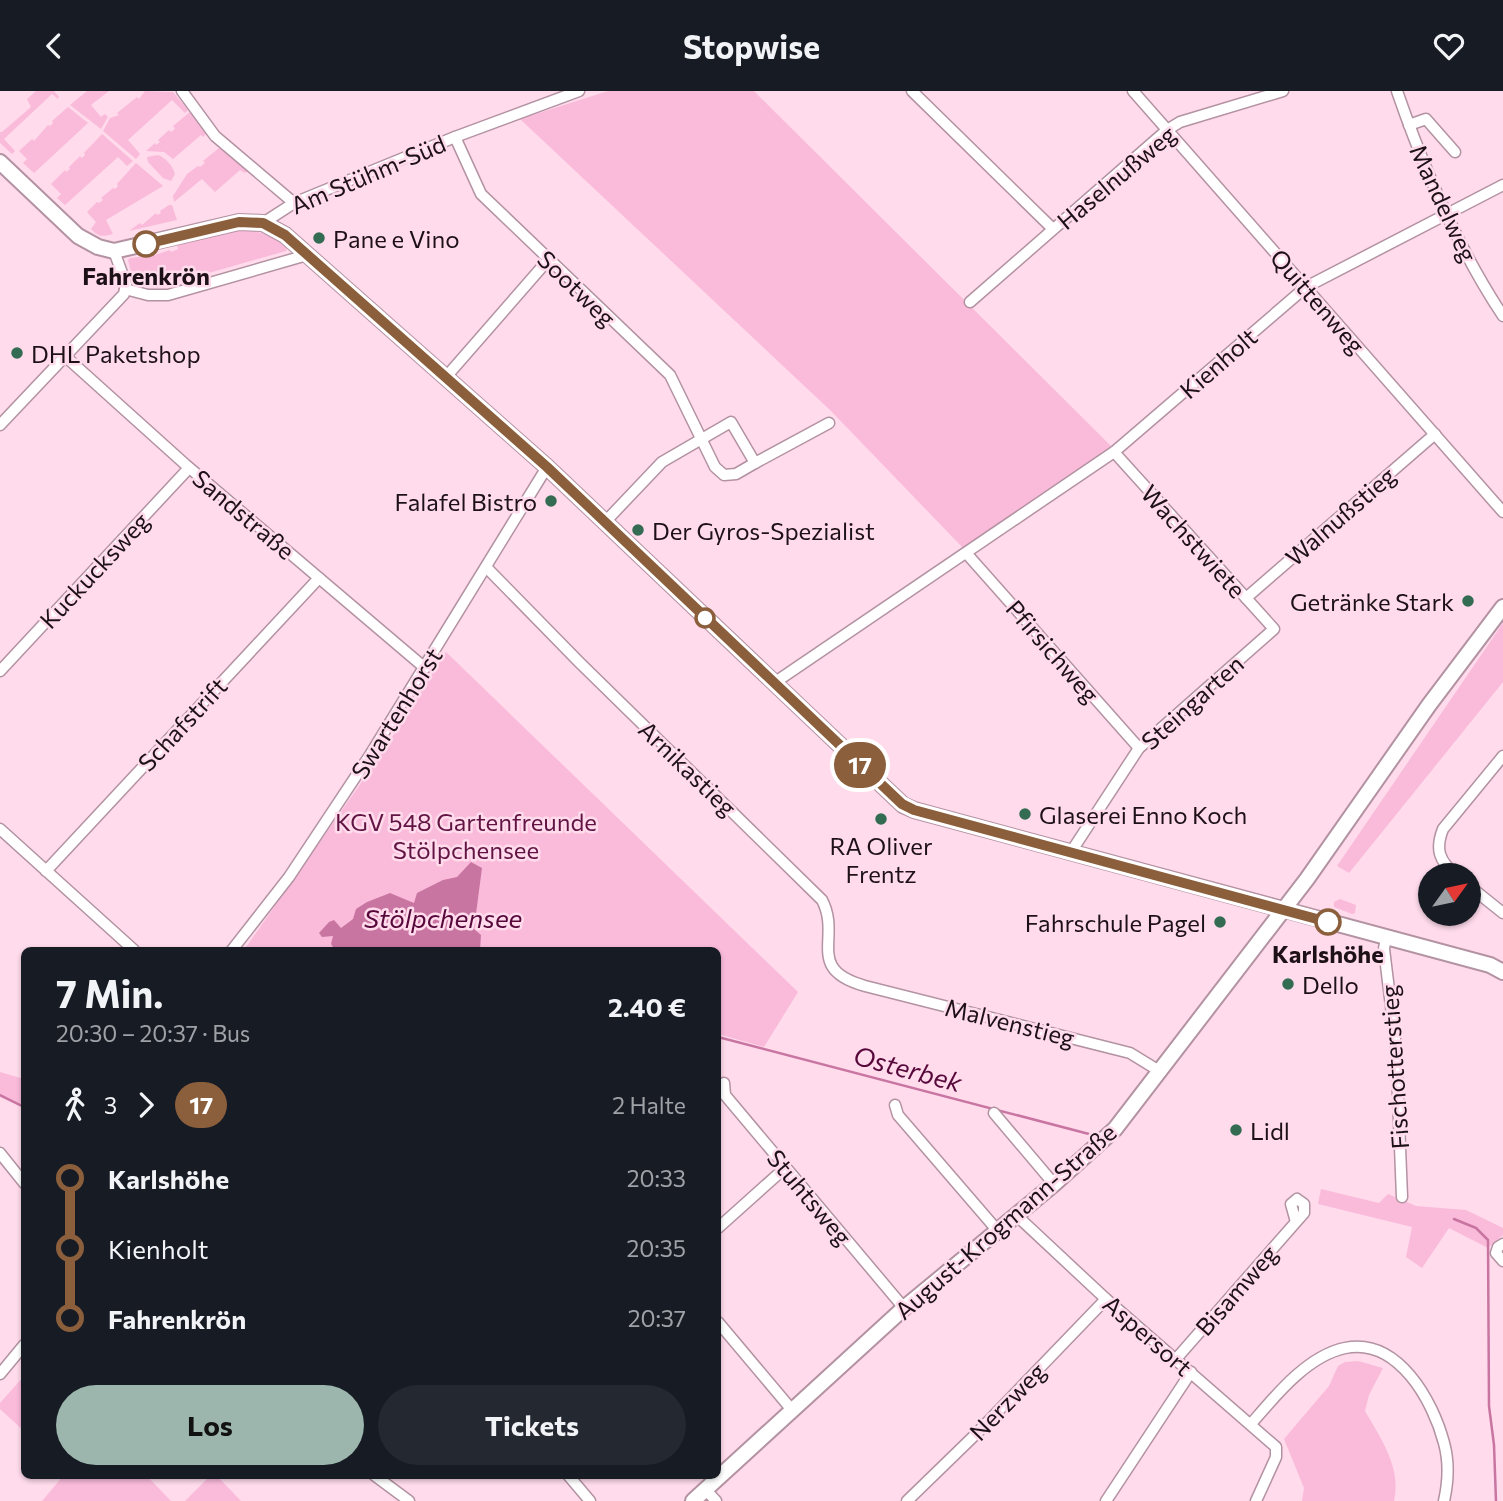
<!DOCTYPE html>
<html lang="de">
<meta charset="utf-8">
<style>
:root{--surface:#171b24;--page:#242831;--text:#f1f3f6;--muted:#9ea1a6;--accent:#9cb6ad}
body{margin:0;font-family:Commissioner,sans-serif;background:var(--page);color:var(--text);height:100vh;display:flex;flex-direction:column;font-size:26px;white-space:nowrap}
*{box-sizing:border-box;margin:0}
p{font-size:23px;color:var(--muted)}
.icon{flex:none;width:38px;height:38px;fill:none;stroke:currentColor;stroke-width:2;stroke-linecap:round;stroke-linejoin:round}
.map{position:relative;flex:1;overflow:hidden}
.side{position:absolute;left:21px;top:856px;width:700px;height:532px;display:flex;flex-direction:column;background:var(--surface);border-radius:10px;box-shadow:0 2px 5px #0004}
.side>*{flex:none}
.badge{padding:0 14px;border-radius:23px;font-size:24px;line-height:46px}
.needle{width:46px;rotate:57deg}
.tools{position:absolute;left:1418px;top:772px;display:grid;gap:14px}
.tools a{display:grid;place-items:center;width:63px;height:63px;border-radius:50%;background:var(--surface);box-shadow:0 2px 5px #0004;font-size:35px}
.map>.badge{position:absolute;translate:-50% -50%;box-shadow:0 0 0 4px #fff}
.legs{display:flex;align-items:center;gap:10px;height:77px;padding:0 35px;font-size:23px}
.legs p{margin-inline-start:auto}
.head{display:flex;align-items:center;justify-content:space-between;height:119px;padding:0 35px}
h1{font-size:38px;font-weight:700;line-height:52px}
.cta{display:flex;gap:14px;margin-top:auto;padding:14px 35px}
.cta a{flex:1;height:80px;border-radius:42px;background:var(--accent);color:#111;font-size:28px;font-weight:700;line-height:80px;text-align:center}
.cta a+a{background:var(--page);color:var(--text)}
ul{padding:0 35px;list-style:none}
li{display:flex;align-items:center;gap:24px;height:70px;font-size:26px}
li i{display:grid;place-items:center;width:10px;height:100%;margin:0 9px;background:currentColor}
li i::after{content:'';width:18px;height:18px;margin:-9px;border:5px solid;border-radius:50%;background:var(--surface)}
li p{margin-inline-start:auto}
li:first-child i{background:linear-gradient(#0000 50%,currentColor 0)}
li:last-child i{background:linear-gradient(currentColor 50%,#0000 0)}
header{display:flex;justify-content:space-between;align-items:center;height:91px;padding:0 35px;background:var(--surface);font-size:32px;font-weight:700}
.map>svg:first-child{display:block}
.green{fill:#fabbdb}
.water{fill:#c975a2}
.lines{fill:none;stroke-linecap:round;stroke-linejoin:round}
.stream{stroke:#c975a2;stroke-width:2.5}
.street-casing{stroke:#b392a2;stroke-width:13}
.secondary-casing{stroke:#b392a2;stroke-width:18}
.street{stroke:#fff;stroke-width:10}
.secondary{stroke:#fff;stroke-width:14}
.line-1-casing{stroke:#fff;stroke-width:16}
.line-1{stroke:#8b5e3c;stroke-width:10}
.poi-dot{fill:#346c53;stroke:#ffdbec;stroke-width:2.5}
.stop-1-dot{fill:#fff;stroke:#8b5e3c;stroke-width:3.5}
.labels{text-anchor:middle;dominant-baseline:central;stroke-width:5;stroke-linejoin:round;paint-order:stroke}
.street-label{font-size:24px;fill:#1d1117;stroke:#ffdbec}
.poi-label{font-size:24px;fill:#1d1117;stroke:#ffdbec;text-anchor:start}
.stop-label{font-size:24px;font-weight:bold;fill:#1d1117;stroke:#ffdbec}
.park-label{font-size:24px;fill:#611443;stroke:#ffdbec}
.water-label{font-size:26px;font-style:italic;fill:#57083b;stroke:#ffdbec}
</style>
<header><svg class="icon" aria-label="back" viewBox="0 0 24 24"><path d="M15 5l-7 7 7 7"/></svg>Stopwise<svg class="icon" aria-label="heart" viewBox="0 0 24 24"><path d="M12 20l-8-8c-3-5 5-10 8-4 3-6 11-1 8 4z"/></svg></header>
<div class="map">
<svg width="1503" height="1410" viewBox="0 0 1503 1410">
<rect width="100%" height="100%" fill="#ffdbec"/>
<g class="green">
<path d="M36,0H54L59,6L58,8L52,3L4,48L15,60L12,63L0,52V41H2L31,16L27,8Z"/>
<path d="M87,0H109L91,14L101,26L105,23L108,26L101,38L70,14Z"/>
<path d="M145,0L173,1L188,19L185,22L172,9L128,49L140,63L136,68L103,40L110,27L119,24L117,22L137,6L139,8Z"/>
<path d="M608,0H754L1112,356L964,458L831,320L520,28Z"/>
<path d="M68,16L88,32L34,82L23,72L27,68L19,60L32,48L34,50L48,34L50,35L53,32L52,30Z"/>
<path d="M190,21L207,42L203,46L201,44L173,68L164,61L146,60L155,52L156,54L160,51L158,49L169,39L171,41L175,38L173,35Z"/>
<path d="M102,43L133,70L127,75L118,66L65,114L57,107L61,103L51,93L65,79L66,81L70,78L69,76L80,65L82,67L85,64L84,62Z"/>
<path d="M219,57L248,80L245,82L240,79L215,101L202,88L174,111L173,105L187,83L198,75L200,76L205,72L203,70Z"/>
<path d="M158,64C167,68 172,74 175,83L171,90L163,87L148,71L147,66Z"/>
<path d="M136,72L163,95L106,129L113,143C102,146 99,146 91,138L96,131L87,121L97,111L99,112L103,109L101,107L113,97L115,98L118,95L117,93Z"/>
<path d="M169,114H172L177,129L129,140L140,132L142,134L156,122L157,124L161,122L160,120Z"/>
<path d="M243,137L273,145L287,157L286,160L156,197V191L140,189L139,194L134,193L128,169L130,167L155,164L170,159L171,161L178,158L177,154L190,147Z"/>
<path d="M1503,532V591L1349,782L1337,775Z"/>
<path d="M446,561L798,901L764,956L718,943V859H244L384,659Z"/>
<path d="M1340,808L1356,814L1355,822L1352,823L1334,816V811Z"/>
<path d="M0,981L24,988V1017L0,1006Z"/>
<path d="M1321,1098L1379,1112L1388,1103L1416,1115L1466,1119L1503,1137V1144L1488,1157L1449,1137L1422,1177L1406,1166L1412,1136L1318,1113Z"/>
<path d="M1358,1270L1383,1277L1369,1304L1365,1320C1380,1346 1402,1377 1394,1410H1302L1304,1397L1284,1348L1329,1295L1338,1275L1345,1271Z"/>
<path d="M24,1285V1340L0,1318V1312Z"/>
<path d="M64,1384H146L171,1410H42Z"/>
<path d="M211,1384H216L241,1410H185Z"/>
</g>
<path class="water" d="M471,771L482,777L474,838L481,844L480,859H335L331,853L333,845L322,846L319,842L329,831L334,829L341,837L353,828L356,818L367,811L390,802L414,812L417,802L443,789L457,786Z"/>
<g class="lines">
<g class="stream">
<path d="M718,946L1089,1043"/>
<path d="M0,1004L24,1016"/>
<path d="M1454,1128L1476,1137L1488,1149L1489,1315L1494,1354L1496,1410"/>
</g>
<defs>
<g id="street">
<path d="M182,0L215,45L294,112"/>
<path d="M912,0L1053,138"/>
<path d="M1133,0L1503,421"/>
<path d="M1397,0C1424,78 1457,156 1503,225"/>
<path d="M1409,34L1426,28L1455,61"/>
<path d="M455,46L481,103L670,284L715,376L724,384L736,383L755,372L731,331L662,371L605,431"/>
<path d="M263,132L294,112L455,46L579,0"/>
<path d="M125,198L148,204H168L307,164"/>
<path d="M970,211L1167,39L1180,31L1283,0"/>
<path d="M66,266L186,374L425,577"/>
<path d="M446,286L548,169"/>
<path d="M0,334L124,203L126,193L114,160"/>
<path d="M755,372L829,332"/>
<path d="M967,463L1139,657"/>
<path d="M486,476L579,571L822,809C842,847 804,878 865,895L1130,962L1161,981"/>
<path d="M1246,507L1435,343"/>
<path d="M0,580L189,377"/>
<path d="M774,592L1114,361L1306,196L1503,94"/>
<path d="M0,738L134,859"/>
<path d="M1071,761L1139,657L1274,538L1114,361"/>
<path d="M46,780L319,487"/>
<path d="M1456,784C1439,770 1435,758 1443,738L1503,665"/>
<path d="M1468,794L1503,822"/>
<path d="M1386,846L1384,858L1396,956L1402,1106"/>
<path d="M232,859L289,786L370,664L547,376"/>
<path d="M724,992L725,1004L904,1217"/>
<path d="M895,1014L898,1024L997,1139"/>
<path d="M994,1022L1054,1093"/>
<path d="M0,1062L24,1092"/>
<path d="M1016,1124L1106,1208L1276,1356V1366L1256,1410"/>
<path d="M718,1137L785,1077"/>
<path d="M1503,1153L1498,1156L1496,1162L1503,1170"/>
<path d="M718,1231L792,1319"/>
<path d="M1176,1268L1296,1131L1304,1122V1113L1297,1108L1291,1113L1296,1131"/>
<path d="M0,1283L24,1254"/>
<path d="M1251,1333C1275,1305 1307,1265 1345,1257C1398,1246 1433,1310 1444,1352C1449,1370 1448,1392 1444,1410"/>
<path d="M374,1384L409,1410"/>
<path d="M568,1384L590,1410"/>
<path d="M705,1398L716,1410"/>
<path d="M907,1410L977,1342L1106,1208"/>
<path d="M1106,1410L1191,1281"/>
</g>
<g id="secondary">
<path d="M0,71L78,145L98,156L114,160L239,131L263,132L285,144L547,376L903,714L914,719L1490,874L1503,881"/>
<path d="M693,1410L904,1217L1054,1093L1115,1038L1307,788L1429,614L1503,516"/>
</g>
</defs>
<use href="#street" class="street-casing"/>
<use href="#secondary" class="secondary-casing"/>
<use href="#street" class="street"/>
<use href="#secondary" class="secondary"/>
</g>
<g class="lines">
<defs>
<path id="line-1" d="M146,153L239,131L263,132L285,144L547,376L902,713L914,719L1328,831"/>
</defs>
<use href="#line-1" class="line-1-casing"/>
<use href="#line-1" class="line-1"/>
</g>
<g class="poi-dot">
<circle cx="319" cy="147" r="7"/>
<circle cx="17" cy="262" r="7"/>
<circle cx="551" cy="410" r="7"/>
<circle cx="638" cy="439" r="7"/>
<circle cx="1468" cy="510" r="7"/>
<circle cx="1025" cy="723" r="7"/>
<circle cx="881" cy="728" r="7"/>
<circle cx="1220" cy="831" r="7"/>
<circle cx="1288" cy="893" r="7"/>
<circle cx="1236" cy="1039" r="7"/>
</g>
<g class="stop-1-dot">
<circle cx="146" cy="153" r="12"/>
<circle cx="705" cy="527" r="9"/>
<circle cx="1328" cy="831" r="12"/>
</g>
<g class="labels">
<g class="street-label">
<text transform="translate(368 83) rotate(-23)">Am Stühm-Süd</text>
<text transform="translate(1116 86) rotate(-40)">Haselnußweg</text>
<text transform="translate(1444 112) rotate(65)">Mandelweg</text>
<text transform="translate(577 197) rotate(44)">Sootweg</text>
<text transform="translate(1318 210) rotate(49)">Quittenweg</text>
<text transform="translate(1218 272) rotate(-41)">Kienholt</text>
<text transform="translate(244 423) rotate(40)">Sandstraße</text>
<text transform="translate(1340 425) rotate(-41)">Walnußstieg</text>
<text transform="translate(1194 450) rotate(48)">Wachstwiete</text>
<text transform="translate(94 479) rotate(-47)">Kuckucksweg</text>
<text transform="translate(1053 560) rotate(49)">Pfirsichweg</text>
<text transform="translate(1192 611) rotate(-42)">Steingarten</text>
<text transform="translate(396 622) rotate(-58)">Swartenhorst</text>
<text transform="translate(182 633) rotate(-47)">Schafstrift</text>
<text transform="translate(688 677) rotate(44)">Arnikastieg</text>
<text transform="translate(1010 931) rotate(14)">Malvenstieg</text>
<text transform="translate(1394 976) rotate(-94)">Fischotterstieg</text>
<text transform="translate(810 1106) rotate(50)">Stuhtsweg</text>
<text transform="translate(1005 1130) rotate(-41)">August-Krogmann-Straße</text>
<text transform="translate(1236 1199) rotate(-49)">Bisamweg</text>
<text transform="translate(1148 1244) rotate(41)">Aspersort</text>
<text transform="translate(1007 1310) rotate(-46)">Nerzweg</text>
</g>
<g class="poi-label">
<text x="333" y="147">Pane e Vino</text>
<text x="31" y="262">DHL Paketshop</text>
<text x="537" y="410" text-anchor="end">Falafel Bistro</text>
<text x="652" y="439">Der Gyros-Spezialist</text>
<text x="1454" y="510" text-anchor="end">Getränke Stark</text>
<text x="1039" y="723">Glaserei Enno Koch</text>
<text x="881" y="754" text-anchor="middle">RA Oliver<tspan x="881" dy="28">Frentz</tspan></text>
<text x="1206" y="831" text-anchor="end">Fahrschule Pagel</text>
<text x="1302" y="893">Dello</text>
<text x="1250" y="1039">Lidl</text>
</g>
<g class="stop-label">
<text x="146" y="184">Fahrenkrön</text>
<text x="1328" y="862">Karlshöhe</text>
</g>
<g class="park-label">
<text x="466" y="730">KGV 548 Gartenfreunde<tspan x="466" dy="28">Stölpchensee</tspan></text>
</g>
<g class="water-label">
<text x="443" y="826">Stölpchensee</text>
<text transform="translate(908 977) rotate(15)">Osterbek</text>
</g>
</g>
</svg>
<div class="tools">
<a><svg class="needle" viewBox="-14 -14 28 28"><path d="M0-13l5 13h-10z" fill="#e53935"/><path d="M0 13l5-13h-10z" fill="#9ea1a6"/></svg></a>
</div>
<b class="badge" style="left:860px;top:674px;background:#8b5e3c;color:#fff">17</b>
<section class="side">
<div class="head"><div><h1>7 Min.</h1><p>20:30 – 20:37 · Bus</p></div><b>2.40 €</b></div>
<div class="legs"><svg class="icon" aria-label="walk" viewBox="0 0 24 24"><circle cx="13" cy="4" r="2"/><path d="M13 8l-2 6 4 7M11 14l-3 7M7 12l3-4h3l4 4"/></svg>3<svg class="icon" aria-label="forward" viewBox="0 0 24 24"><path d="M9 5l7 7-7 7"/></svg><b class="badge" style="background:#8b5e3c;color:#fff">17</b><p>2 Halte</p></div>
<ul>
<li><i style="color:#8b5e3c"></i><b>Karlshöhe</b><p>20:33</p></li>
<li><i style="color:#8b5e3c"></i><span>Kienholt</span><p>20:35</p></li>
<li><i style="color:#8b5e3c"></i><b>Fahrenkrön</b><p>20:37</p></li>
</ul>
<div class="cta"><a>Los</a><a>Tickets</a></div>
</section>
</div>
